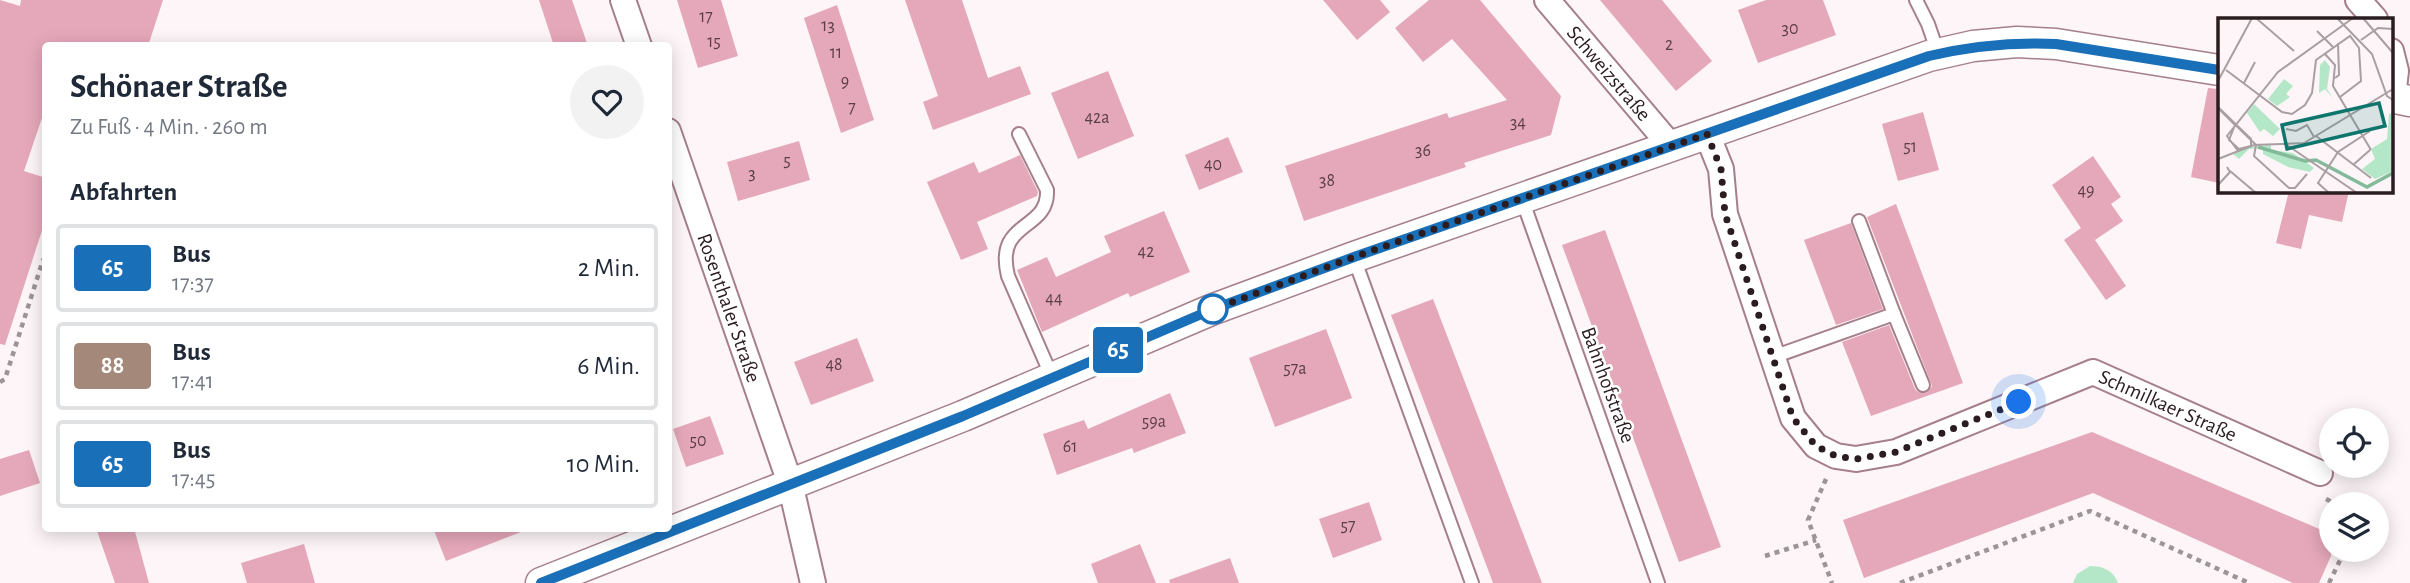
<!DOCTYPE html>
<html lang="de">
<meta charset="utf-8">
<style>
:root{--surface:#fff;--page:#f2f2f3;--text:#1f2937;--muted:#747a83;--line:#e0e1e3}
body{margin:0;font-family:"Alegreya Sans",sans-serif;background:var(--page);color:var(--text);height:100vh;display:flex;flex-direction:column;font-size:26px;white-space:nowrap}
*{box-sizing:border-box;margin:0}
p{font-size:23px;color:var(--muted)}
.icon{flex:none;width:38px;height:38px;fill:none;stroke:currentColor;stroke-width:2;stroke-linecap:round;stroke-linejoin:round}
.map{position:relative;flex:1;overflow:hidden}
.details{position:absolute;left:42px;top:42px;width:630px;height:490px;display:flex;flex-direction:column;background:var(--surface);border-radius:7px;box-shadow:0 4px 18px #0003}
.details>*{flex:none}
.badge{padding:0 14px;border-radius:5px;font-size:24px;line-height:46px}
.controls{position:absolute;left:2319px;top:408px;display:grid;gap:14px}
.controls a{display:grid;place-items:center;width:70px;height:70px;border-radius:50%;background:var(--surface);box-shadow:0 4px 18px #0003;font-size:35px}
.you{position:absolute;width:35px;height:35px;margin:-18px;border:5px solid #fff;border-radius:50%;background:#1a73e8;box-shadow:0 0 0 10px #1a73e833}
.map>.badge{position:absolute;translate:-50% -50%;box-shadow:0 0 0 4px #fff}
h2{padding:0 28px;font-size:26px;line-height:63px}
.round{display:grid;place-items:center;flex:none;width:74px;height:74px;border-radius:37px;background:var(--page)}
.headline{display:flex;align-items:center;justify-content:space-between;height:119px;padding:0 28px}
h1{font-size:33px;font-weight:600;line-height:52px}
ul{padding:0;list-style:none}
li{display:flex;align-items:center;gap:21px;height:88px;margin:0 14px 10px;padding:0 14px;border:4px solid var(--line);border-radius:7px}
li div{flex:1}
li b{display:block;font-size:26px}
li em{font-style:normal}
li .badge{min-width:77px;font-weight:700;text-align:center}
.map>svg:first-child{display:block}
.green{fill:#b3e7c8}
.building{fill:#e5a8ba}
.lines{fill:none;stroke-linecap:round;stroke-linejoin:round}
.service-casing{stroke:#a57f8a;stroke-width:16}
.minor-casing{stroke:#a57f8a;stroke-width:28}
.tertiary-casing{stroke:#a57f8a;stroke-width:33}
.path{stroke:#9e9396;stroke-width:4.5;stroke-dasharray:5 5;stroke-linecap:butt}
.service{stroke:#fff;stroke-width:12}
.minor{stroke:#fff;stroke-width:24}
.tertiary{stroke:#fff;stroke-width:30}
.line-casing{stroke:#fff;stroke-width:16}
.line{stroke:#1a70b8;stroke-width:10}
.walk{stroke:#2b1c20;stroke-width:7;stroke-dasharray:0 12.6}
.stop-dot{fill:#fff;stroke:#1a70b8;stroke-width:3.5}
.labels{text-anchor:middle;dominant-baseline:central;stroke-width:5;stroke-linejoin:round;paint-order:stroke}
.number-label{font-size:18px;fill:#5a3f46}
.street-label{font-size:21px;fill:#2b1c20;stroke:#fff}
.inset-river{fill:none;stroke:#83bb9a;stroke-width:3.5}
.inset-road{fill:none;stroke:#a99ea1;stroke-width:2}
.view{fill:#0f766e;fill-opacity:0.15;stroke:#0f766e;stroke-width:3.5}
.inset-edge{fill:none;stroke:#2b1c20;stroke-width:3.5}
</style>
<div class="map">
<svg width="2410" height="583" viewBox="0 0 2410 583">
<rect width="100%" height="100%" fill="#fdf5f7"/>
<path class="green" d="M2090,566C2103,566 2113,570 2118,583H2073L2077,574Z"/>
<g class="building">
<path d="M0,0L20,6L21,0H163L148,46H46V106L24,171L46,178V218L5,345L0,344Z"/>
<path d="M539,0H572L588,46H554Z"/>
<path d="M677,0H721L738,56L698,68Z"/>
<path d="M905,0H962L988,78L1020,66L1031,94L933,130L923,102L938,96Z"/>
<path d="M1323,0H1380L1390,12L1357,40Z"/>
<path d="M1429,0H1480L1561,96L1551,135L1464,163L1466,167L1304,221L1285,166L1447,113L1449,118L1507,100L1452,39L1423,62L1395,28Z"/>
<path d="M1600,0H1662L1712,61L1676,91Z"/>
<path d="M1766,0H1823L1836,35L1758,63L1738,10Z"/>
<path d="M837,5L874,120L841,133L804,18Z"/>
<path d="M1108,71L1134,136L1078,159L1051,93Z"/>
<path d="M2208,88L2219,89V183L2191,177Z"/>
<path d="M1923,112L1939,170L1898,181L1882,124Z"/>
<path d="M1228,137L1243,172L1199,190L1185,155Z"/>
<path d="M799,141L810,180L738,201L727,162Z"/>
<path d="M1020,155L1038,192L1037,196L977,222L988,249L961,260L927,182L974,162L979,173Z"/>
<path d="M2093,156L2121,197L2111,204L2123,221L2095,240L2126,286L2106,300L2064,240L2081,228L2052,185Z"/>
<path d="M2289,191H2349L2342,222L2309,215L2301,249L2276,243Z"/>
<path d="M1896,204L1963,383L1871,416L1842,342L1889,325L1915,389L1918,392L1926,393L1932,386L1867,217Z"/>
<path d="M1164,211L1190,272L1130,297L1128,293L1042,332L1017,270L1047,257L1056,277L1111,252L1104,236Z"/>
<path d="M1851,223L1883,309L1836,325L1804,240Z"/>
<path d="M1605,230L1721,547L1679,562L1562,245Z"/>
<path d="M1433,299L1542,583H1493L1475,535L1391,315Z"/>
<path d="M1326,329L1352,398L1275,427L1249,358Z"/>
<path d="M857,338L874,381L811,405L794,362Z"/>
<path d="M1170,393L1186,433L1134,453L1132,448L1057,475L1043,434L1084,420L1088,429Z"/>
<path d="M710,416L724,454L686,467L673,429Z"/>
<path d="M2092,432L2331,534V556L2319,583H2293L2093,493L1864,578L1843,520Z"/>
<path d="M29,450L40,483L0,496V459Z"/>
<path d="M1369,502L1382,540L1333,558L1319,519Z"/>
<path d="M96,528H134L149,583H115Z"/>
<path d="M433,528H526V530L446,561Z"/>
<path d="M304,544L315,583H247L241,563Z"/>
<path d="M1140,544L1156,583H1098L1091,564Z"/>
<path d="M1230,558L1239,583H1170L1169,580Z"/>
</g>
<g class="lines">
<defs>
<g id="service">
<path d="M1916,0L1928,24L1938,53"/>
<path d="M1019,134L1047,190C1049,232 994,219 1008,276L1052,377"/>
<path d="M1522,199L1658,583"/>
<path d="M1354,258L1472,583"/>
<path d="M1894,314L1923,385"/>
<path d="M1773,357L1894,314L1859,221"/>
</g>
<g id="minor">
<path d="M623,0L639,46"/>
<path id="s1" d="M1547,0L1671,146"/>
<path d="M2358,0L2375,19"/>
<path d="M2391,51L2396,71L2393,97"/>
<path id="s2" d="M668,131L790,483L813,583"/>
<path id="s3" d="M1707,134L1721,169L1725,214L1793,418L1816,446L1836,456L1856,459L1896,452L2093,372L2320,473"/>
</g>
<g id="tertiary">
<path d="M2391,97L2410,101"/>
<path d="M541,583L963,416L1211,310L1354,257L1929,56L1973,46L2017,42L2056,44L2219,70"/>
</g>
</defs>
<use href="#service" class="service-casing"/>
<use href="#minor" class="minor-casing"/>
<use href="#tertiary" class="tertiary-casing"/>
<g class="path">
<path d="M0,382L5,379L43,260L46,261"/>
<path d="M1826,479L1808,520L1832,583"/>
<path d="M2326,499L2336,504"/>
<path d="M1765,556L1816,540"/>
<path d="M1900,583L2090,511L2249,583"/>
<path d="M2329,583L2345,550"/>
</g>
<use href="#service" class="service"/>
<use href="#minor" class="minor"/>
<use href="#tertiary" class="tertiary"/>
</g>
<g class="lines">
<defs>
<path id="line" d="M541,583L963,416L1211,310L1354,257L1929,56C1972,46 2012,42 2056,44L2219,70"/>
</defs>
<use href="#line" class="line-casing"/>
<use href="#line" class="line"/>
<path class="walk" d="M1213,309L1211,310L1354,257L1707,134L1721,169L1725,214L1793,418L1816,446L1836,456L1856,459L1896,452L2019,402"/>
</g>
<circle class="stop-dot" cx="1213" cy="309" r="14"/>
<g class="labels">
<g class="number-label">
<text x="706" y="17">17</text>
<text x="828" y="26">13</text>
<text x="1790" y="29">30</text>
<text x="714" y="42">15</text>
<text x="1669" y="45">2</text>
<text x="836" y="53">11</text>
<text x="845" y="82">9</text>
<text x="852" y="108">7</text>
<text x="1097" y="118">42a</text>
<text x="1518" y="123">34</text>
<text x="1910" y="147">51</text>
<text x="1423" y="151">36</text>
<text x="787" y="161">5</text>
<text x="1213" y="165">40</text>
<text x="752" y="174">3</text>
<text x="1327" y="181">38</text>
<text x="2086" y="191">49</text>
<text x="1146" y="252">42</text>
<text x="1054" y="299">44</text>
<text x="834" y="365">48</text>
<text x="1295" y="369">57a</text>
<text x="1154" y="422">59a</text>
<text x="698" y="441">50</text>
<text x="1070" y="447">61</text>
<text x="1348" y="526">57</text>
</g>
<g class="street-label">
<text stroke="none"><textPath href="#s1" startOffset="96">Schweizstraße</textPath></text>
<text stroke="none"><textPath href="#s2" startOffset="187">Rosenthaler Straße</textPath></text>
<text transform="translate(1608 385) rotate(70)">Bahnhofstraße</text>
<text stroke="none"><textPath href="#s3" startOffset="712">Schmilkaer Straße</textPath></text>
</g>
</g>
<g transform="translate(2218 18)">
<rect width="175" height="175" fill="#fdf5f7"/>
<path d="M107,42L112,49L109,71L115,80L107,71L101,75L102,47ZM66,61L75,68L68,76L72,79L59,88L50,81ZM36,86L62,111L55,118L46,111L42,114L29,95ZM175,94V153L157,161L144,151L157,141L153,131L169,121L171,96ZM53,127V132L75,135L96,150L92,154L70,149L45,136V130L31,131L21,141L15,136L32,129Z" fill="#b3e7c8"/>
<path class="inset-river" d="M40,129L87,143L98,142L149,169L175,155"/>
<path class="inset-road" d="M38,0L76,33M119,0L154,36L169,78L175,82M145,0L175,35M99,13L115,29M143,22L160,10L175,11M107,36L117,47L115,68L153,132M8,52L64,94L74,96L87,87L94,75L98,42L132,18L141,30L143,63L122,79M117,60L121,57L120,25M0,63L34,0M26,65L37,44M0,89L33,121V128L21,131L11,122L17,107L0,90M0,90L38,127M68,111L78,113L89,107L96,119M98,118L153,160M38,127L36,138L71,170H77L89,156M69,127L139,175M20,133L9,118L60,54L135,0M0,141L36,127L86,125L175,71M135,147L152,132M12,153L38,175M0,167L12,154L9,149M111,175L100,165L120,134L152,113"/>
<path class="view" d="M161,85L167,108L69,131L64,107Z"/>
<rect width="175" height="175" class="inset-edge"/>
</g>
</svg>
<div class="controls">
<a><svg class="icon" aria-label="locate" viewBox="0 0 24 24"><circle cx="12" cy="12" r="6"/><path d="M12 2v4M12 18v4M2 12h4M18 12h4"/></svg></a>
<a><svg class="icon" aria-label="layers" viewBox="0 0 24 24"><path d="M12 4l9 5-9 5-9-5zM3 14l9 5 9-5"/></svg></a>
</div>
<div class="you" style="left:2019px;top:402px"></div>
<b class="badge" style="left:1118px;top:350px;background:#1a70b8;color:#fff">65</b>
<section class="details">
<div class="headline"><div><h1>Schönaer Straße</h1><p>Zu Fuß · 4 Min. · 260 m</p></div><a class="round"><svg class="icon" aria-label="heart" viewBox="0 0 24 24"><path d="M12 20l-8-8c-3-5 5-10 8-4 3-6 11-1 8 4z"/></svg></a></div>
<h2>Abfahrten</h2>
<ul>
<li><span class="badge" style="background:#1a70b8;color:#fff">65</span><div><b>Bus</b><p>17:37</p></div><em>2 Min.</em></li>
<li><span class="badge" style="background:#a4897a;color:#fff">88</span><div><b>Bus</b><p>17:41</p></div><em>6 Min.</em></li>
<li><span class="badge" style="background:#1a70b8;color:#fff">65</span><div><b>Bus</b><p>17:45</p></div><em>10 Min.</em></li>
</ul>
</section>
</div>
